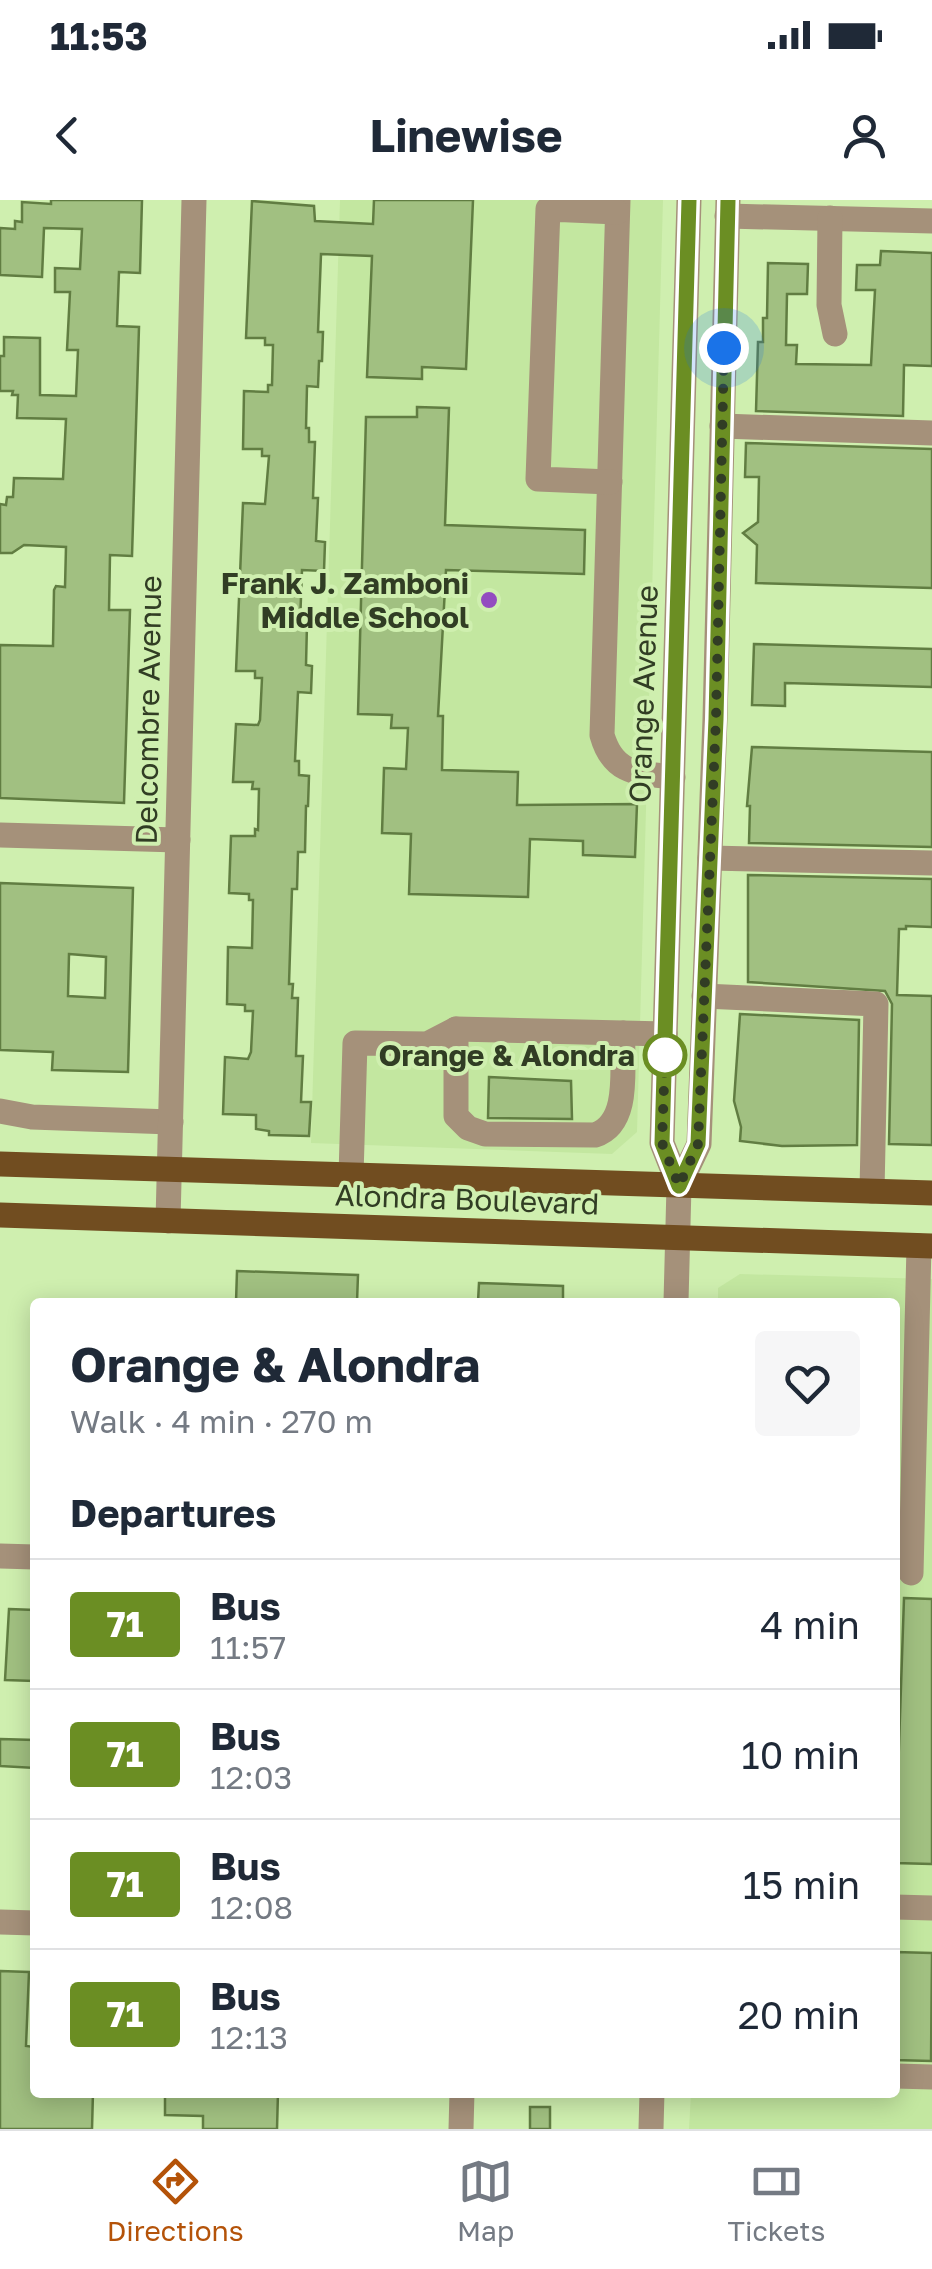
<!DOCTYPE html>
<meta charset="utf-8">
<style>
:root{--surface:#fff;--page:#f6f6f7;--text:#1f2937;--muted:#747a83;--line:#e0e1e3;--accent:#b45309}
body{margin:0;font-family:"Golos Text",sans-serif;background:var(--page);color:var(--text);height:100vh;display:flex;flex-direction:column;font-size:38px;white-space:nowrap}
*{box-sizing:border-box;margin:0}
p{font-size:32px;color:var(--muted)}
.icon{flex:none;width:55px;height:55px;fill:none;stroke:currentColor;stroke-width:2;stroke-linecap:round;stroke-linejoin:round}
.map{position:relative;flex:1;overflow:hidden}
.details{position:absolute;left:30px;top:1098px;width:870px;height:800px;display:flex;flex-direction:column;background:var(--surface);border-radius:10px;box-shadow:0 5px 25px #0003}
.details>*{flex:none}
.badge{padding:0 20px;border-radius:8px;font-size:35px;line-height:65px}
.you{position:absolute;width:50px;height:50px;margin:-25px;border:8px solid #fff;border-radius:50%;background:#1a73e8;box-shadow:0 0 0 15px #1a73e833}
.map>.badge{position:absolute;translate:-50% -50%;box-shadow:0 0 0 5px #fff}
h2{padding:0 40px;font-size:38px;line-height:90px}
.round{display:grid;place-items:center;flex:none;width:105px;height:105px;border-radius:10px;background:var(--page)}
.summary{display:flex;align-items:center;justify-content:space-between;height:170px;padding:0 40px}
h1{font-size:48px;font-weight:700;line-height:75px}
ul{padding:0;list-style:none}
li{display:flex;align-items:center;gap:30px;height:130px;padding:0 40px;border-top:2px solid var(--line)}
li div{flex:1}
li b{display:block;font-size:38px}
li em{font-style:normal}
li .badge{min-width:110px;font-weight:700;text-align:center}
.status{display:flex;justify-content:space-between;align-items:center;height:70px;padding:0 50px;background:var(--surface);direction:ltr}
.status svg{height:28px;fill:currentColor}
header{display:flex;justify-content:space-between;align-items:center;height:130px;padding:0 40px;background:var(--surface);font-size:45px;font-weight:700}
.dock{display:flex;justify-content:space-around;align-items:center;height:140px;border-top:2px solid var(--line);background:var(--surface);font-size:28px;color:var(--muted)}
.dock a{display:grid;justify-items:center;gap:5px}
.dock .on{color:var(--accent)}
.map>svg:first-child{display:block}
.built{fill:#c3e7a0}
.building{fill:#a1c081;stroke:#617d42;stroke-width:2.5;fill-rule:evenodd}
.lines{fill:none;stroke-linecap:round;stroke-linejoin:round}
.minor{stroke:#a5917a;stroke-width:25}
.major{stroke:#714d20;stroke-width:25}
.line-casing{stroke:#fff;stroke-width:22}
.line{stroke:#6b8e23;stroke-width:15}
.walk{stroke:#313d24;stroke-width:10;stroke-dasharray:0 18}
.poi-dot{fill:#934cc0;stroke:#cfefaf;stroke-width:4}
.stop-dot{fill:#fff;stroke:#6b8e23;stroke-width:5}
.labels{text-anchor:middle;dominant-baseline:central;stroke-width:8;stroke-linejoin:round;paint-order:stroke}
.poi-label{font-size:30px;font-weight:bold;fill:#313d24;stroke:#cfefaf;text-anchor:end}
.street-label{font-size:30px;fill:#313d24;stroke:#cfefaf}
.stop-label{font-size:30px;font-weight:bold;fill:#313d24;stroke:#cfefaf;text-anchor:end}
</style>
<div class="status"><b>11:53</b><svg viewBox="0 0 49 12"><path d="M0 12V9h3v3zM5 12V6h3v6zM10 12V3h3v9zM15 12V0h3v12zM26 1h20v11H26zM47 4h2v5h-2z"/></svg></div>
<header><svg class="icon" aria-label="back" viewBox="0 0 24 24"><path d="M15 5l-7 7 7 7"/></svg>Linewise<svg class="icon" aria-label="person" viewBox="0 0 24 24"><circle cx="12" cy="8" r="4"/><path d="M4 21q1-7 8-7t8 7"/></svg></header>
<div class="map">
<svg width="932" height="1929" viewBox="0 0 932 1929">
<rect width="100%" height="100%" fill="#cfefaf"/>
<g class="built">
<path d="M340,0H663L637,932L612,954L311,943Z"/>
<path d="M740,1074L932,1079V1929H689L691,1893L895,1892V1102H718V1088Z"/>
</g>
<g class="building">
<path d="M51,0H142L140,73L119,72L117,126L139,127L132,356L110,355L109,410H130L124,603L0,598V445L53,446L54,390L56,386L65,387L66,347L24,345L12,353H0V304L6,305L7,297H13L14,278L63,279L66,219L17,218L18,195H12L13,191H0V156H4V137L40,138V195L76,196L78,150H67L70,92H55V68L80,69L82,29L44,28L42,77L0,75V28L15,29V21L22,22V2L51,4Z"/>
<path d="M374,0H473L466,169L422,167V179L367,177L372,56L321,54L318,132H323L322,161H319L318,187L307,186L306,228H309V242H315L313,298H318L316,341L325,342L324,371L302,370L300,424H307L306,465L312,466L311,493L298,492L295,561H299V575L309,576L308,606H306L305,652H298L297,689H292L289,784H293L292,798H298L296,856H303L301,902H311L309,936L269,935V931L256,929V915L223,914L225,857L248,859L251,852L253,811H245V805L227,804L228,747L252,748L253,700H249V694L229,693L231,636H255V629L258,630L259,589H252L253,582H233L236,524L258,525L260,520L262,478H255V471H236L243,303L265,304L269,256H262V249H243L244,191L268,192V185H272L273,145H265V138H246L252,1L314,6L315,21L373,24Z"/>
<path d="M881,51L932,53V166L904,165L903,216L756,211L758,142H763V118H767L768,63L808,64L807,94H787L786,145H797L796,164L871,165L875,90H856L857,65H880Z"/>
<path d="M417,207L449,208L445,325L585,330L584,374L446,370L438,516H443L442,570L518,572L517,605L637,604L635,657L583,655V641L530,639L528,697L409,694L411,634L382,633L384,568L406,569L408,528H391L392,515L358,514L366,217H417Z"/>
<path d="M746,243L932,249V388L756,383L757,345L743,333L758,322L759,277H745Z"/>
<path d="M754,444L932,449V487L785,483V506L752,505Z"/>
<path d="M752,547L932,552V647L749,643L750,606H747Z"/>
<path d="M748,675L932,679V727L906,726V729H899L897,795L932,796V945L889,944L892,804L885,791L748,782Z"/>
<path d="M0,683L133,688L128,872L52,870L53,852L0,850ZM69,754L106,757L105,798L68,796Z"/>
<path d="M740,814L859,820L857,945L782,946L740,941L741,927L734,901Z"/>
<path d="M489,877L571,881L572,919L488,918Z"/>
<path d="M237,1071L358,1075L357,1102H236Z"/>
<path d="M479,1083L563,1086V1102H478Z"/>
<path d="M904,1398L932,1399V1664L895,1663Z"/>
<path d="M9,1409L35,1410V1481L5,1480Z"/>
<path d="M0,1539L35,1540V1568L0,1566Z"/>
<path d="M895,1752L932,1753L931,1861L895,1860Z"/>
<path d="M0,1771L29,1772L26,1846L35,1847V1892H93L92,1929H0Z"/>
<path d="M165,1892H278L277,1929H203V1916L165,1915Z"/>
<rect x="530" y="1907" width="20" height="22"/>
</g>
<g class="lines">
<g class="minor">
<path d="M618,0L602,535C613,574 637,573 673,577"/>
<path d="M727,16L932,21"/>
<path d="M830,18L829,105L835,134"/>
<path d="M722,226L932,233"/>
<path d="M610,282L538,279L548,9L617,12"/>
<path d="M0,635L178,640"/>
<path d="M710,658L932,663"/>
<path d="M704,796L876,804L872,991"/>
<path d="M456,829V916L468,928L485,934L595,935C632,923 621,864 623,833"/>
<path d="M0,911L32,917L171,922"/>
<path d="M351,975L355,843L427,844L456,829L665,834"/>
<path d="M679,986L662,943L689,0"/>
<path d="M168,1021L194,0"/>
<path d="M676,1102L679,986L699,944L715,519L728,0"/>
<path d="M0,1356L35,1357"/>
<path d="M911,1373L919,1046"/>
<path d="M895,1707L932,1708"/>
<path d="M0,1722L35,1723"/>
<path d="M895,1876L932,1877"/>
<path d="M461,1929L462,1892"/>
<path d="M651,1929L652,1892"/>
</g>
<g class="major">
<path d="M0,964L932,993"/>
<path d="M0,1015L932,1046"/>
</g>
</g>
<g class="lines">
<defs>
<path id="line" d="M689,0L662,943L679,986L698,944L716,519L728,0"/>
</defs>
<use href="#line" class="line-casing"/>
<use href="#line" class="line"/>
<path class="walk" d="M665,855L662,943L679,986L698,944L716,519L724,148"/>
</g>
<circle class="poi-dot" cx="489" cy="400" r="10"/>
<circle class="stop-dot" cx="665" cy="855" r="20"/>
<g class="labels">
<g class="poi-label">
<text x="469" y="383">Frank J. Zamboni<tspan x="469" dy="34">Middle School</tspan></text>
</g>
<g class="street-label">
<text transform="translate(643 494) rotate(-88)">Orange Avenue</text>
<text transform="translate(148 510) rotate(-89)">Delcombre Avenue</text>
<text transform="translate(467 999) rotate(2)">Alondra Boulevard</text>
</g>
<g class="stop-label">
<text x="635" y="855">Orange &amp; Alondra</text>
</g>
</g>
</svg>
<div class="you" style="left:724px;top:148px"></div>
<section class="details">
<div class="summary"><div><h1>Orange &amp; Alondra</h1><p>Walk · 4 min · 270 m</p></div><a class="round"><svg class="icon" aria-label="heart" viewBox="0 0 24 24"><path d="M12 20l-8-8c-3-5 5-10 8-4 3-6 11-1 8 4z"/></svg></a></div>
<h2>Departures</h2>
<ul>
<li><span class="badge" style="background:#6b8e23;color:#fff">71</span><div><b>Bus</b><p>11:57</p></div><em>4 min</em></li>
<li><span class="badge" style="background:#6b8e23;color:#fff">71</span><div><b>Bus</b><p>12:03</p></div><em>10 min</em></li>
<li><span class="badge" style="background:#6b8e23;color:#fff">71</span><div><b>Bus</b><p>12:08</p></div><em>15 min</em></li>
<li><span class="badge" style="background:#6b8e23;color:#fff">71</span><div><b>Bus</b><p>12:13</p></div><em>20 min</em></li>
</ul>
</section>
</div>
<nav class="dock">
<a class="on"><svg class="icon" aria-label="directions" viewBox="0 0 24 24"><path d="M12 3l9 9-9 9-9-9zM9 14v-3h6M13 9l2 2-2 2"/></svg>Directions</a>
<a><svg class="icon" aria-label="map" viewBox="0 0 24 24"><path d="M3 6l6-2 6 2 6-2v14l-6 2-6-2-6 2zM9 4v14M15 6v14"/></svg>Map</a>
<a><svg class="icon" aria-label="tickets" viewBox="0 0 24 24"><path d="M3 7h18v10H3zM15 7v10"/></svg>Tickets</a>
</nav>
